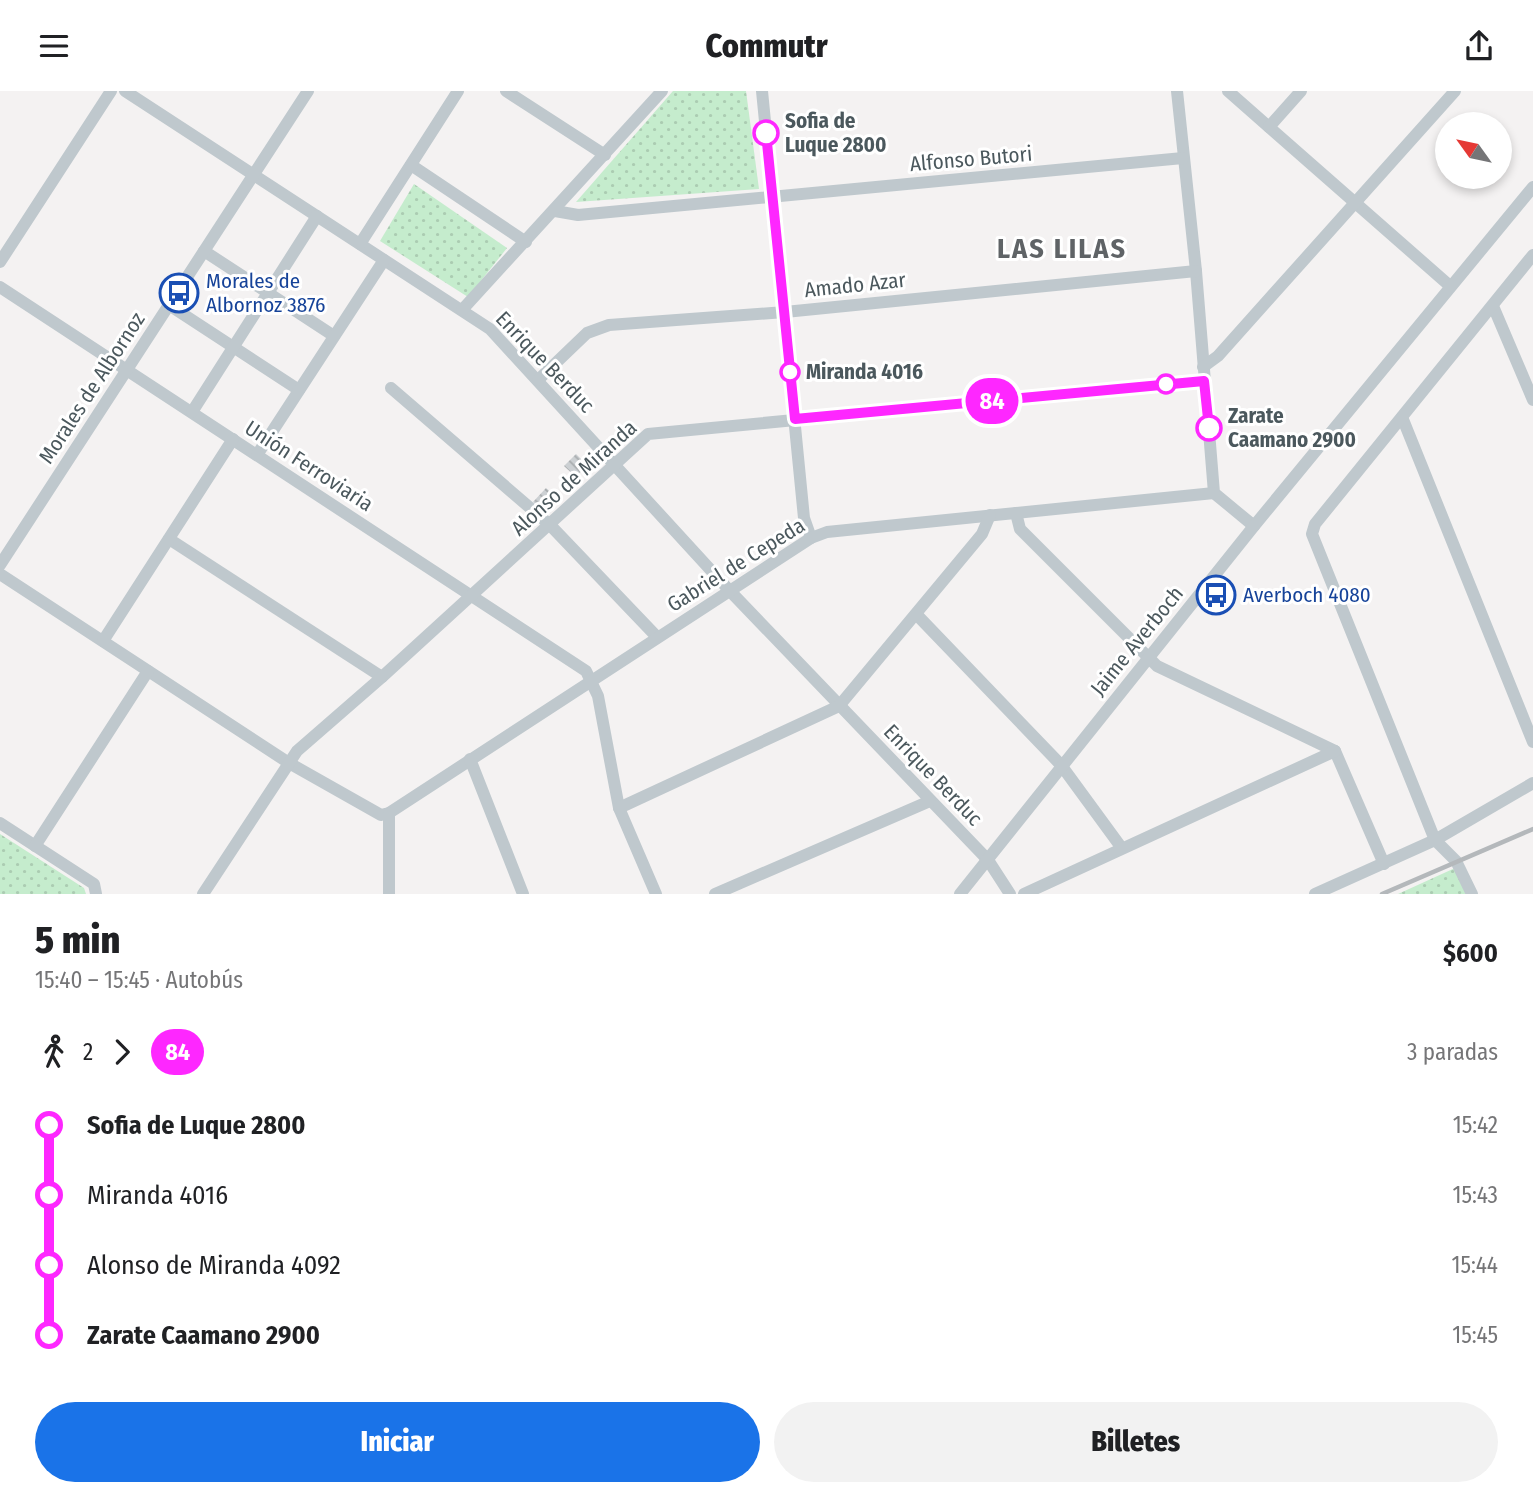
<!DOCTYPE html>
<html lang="es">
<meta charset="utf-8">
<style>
:root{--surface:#fff;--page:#f2f2f2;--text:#202124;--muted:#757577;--accent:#1a73e8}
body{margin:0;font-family:"Fira Sans Condensed",sans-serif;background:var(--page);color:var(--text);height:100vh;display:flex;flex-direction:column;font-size:26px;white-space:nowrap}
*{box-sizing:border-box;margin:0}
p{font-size:23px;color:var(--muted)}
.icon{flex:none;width:38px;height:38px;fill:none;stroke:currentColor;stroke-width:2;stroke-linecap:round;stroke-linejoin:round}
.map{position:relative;height:803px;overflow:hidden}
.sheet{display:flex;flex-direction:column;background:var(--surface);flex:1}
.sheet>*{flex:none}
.badge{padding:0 14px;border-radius:23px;font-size:24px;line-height:46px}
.needle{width:46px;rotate:303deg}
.fabs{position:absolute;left:1435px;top:21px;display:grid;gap:14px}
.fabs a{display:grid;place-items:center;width:77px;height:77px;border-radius:50%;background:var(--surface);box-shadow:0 4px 10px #0003;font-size:35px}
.map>.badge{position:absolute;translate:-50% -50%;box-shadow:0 0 0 4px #fff}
.legs{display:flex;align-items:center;gap:10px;height:77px;padding:0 35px;font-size:23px}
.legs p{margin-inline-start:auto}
.summary{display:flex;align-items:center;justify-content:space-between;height:119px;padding:0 35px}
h1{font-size:38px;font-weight:800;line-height:52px}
.action{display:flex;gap:14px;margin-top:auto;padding:14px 35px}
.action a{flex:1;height:80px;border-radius:42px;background:var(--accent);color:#fff;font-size:28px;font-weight:800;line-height:80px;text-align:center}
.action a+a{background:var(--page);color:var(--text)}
ul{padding:0 35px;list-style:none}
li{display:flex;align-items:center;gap:24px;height:70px;font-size:26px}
li i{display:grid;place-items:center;width:10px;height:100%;margin:0 9px;background:currentColor}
li i::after{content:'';width:18px;height:18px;margin:-9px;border:5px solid;border-radius:50%;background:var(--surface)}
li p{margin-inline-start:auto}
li:first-child i{background:linear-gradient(#0000 50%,currentColor 0)}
li:last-child i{background:linear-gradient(currentColor 50%,#0000 0)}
header{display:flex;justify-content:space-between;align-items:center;height:91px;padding:0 35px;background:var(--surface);font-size:32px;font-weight:800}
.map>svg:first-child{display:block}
.green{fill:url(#green-dots)}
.building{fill:url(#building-back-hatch)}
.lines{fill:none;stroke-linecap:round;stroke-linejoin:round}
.street{stroke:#bfc8cd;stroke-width:12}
.rail{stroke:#b4b8bb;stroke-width:4.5}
.line-1-casing{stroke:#fff;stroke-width:16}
.line-1{stroke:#fe27ff;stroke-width:10}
.stop-1-dot{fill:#fff;stroke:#fe27ff;stroke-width:3.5}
.labels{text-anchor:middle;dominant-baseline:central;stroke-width:6;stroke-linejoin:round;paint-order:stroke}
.stop-label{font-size:21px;font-weight:bold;fill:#4b585d;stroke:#fff;text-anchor:start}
.street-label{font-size:21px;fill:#4b585d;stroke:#fff}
.transit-label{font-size:21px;fill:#164399;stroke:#fff;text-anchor:start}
.district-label{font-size:28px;font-weight:bold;letter-spacing:2px;fill:#5f6366;stroke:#fff}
</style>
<header><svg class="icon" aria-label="menu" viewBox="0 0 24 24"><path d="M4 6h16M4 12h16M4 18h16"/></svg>Commutr<svg class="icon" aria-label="share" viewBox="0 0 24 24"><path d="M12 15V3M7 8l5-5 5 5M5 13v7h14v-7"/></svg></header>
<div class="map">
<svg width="1533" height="803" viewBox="0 0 1533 803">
<defs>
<pattern id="green-dots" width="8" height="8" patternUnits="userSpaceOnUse" patternTransform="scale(1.75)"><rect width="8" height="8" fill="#c5eccd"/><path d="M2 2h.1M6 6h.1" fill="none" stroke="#abccb2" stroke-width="1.8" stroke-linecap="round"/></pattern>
<pattern id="building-back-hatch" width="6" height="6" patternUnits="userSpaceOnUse" patternTransform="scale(1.75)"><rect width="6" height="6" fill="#ccd0d3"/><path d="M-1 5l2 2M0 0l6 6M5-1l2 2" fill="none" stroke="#a8acae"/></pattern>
</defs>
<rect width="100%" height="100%" fill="#f4f2f2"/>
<g class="green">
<path d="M673,0H746L759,98L576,111Z"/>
<path d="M414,93L507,157L468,206L380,150Z"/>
<path d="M0,743L84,797L86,803H0Z"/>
<path d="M1455,777L1466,803H1398Z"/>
</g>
<g class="building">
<path d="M576,363L587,374L576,386L564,375Z"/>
<path d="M546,397L559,408L545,422L533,411Z"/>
</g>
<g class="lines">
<g class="street">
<path d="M125,0L490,238L729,499L988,769L1010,803"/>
<path d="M506,0L605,64"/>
<path d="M762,0L804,427L811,447"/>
<path d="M1177,0L1196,180L1214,402L1254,435"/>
<path d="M1228,0L1450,195"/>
<path d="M1269,36L1301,0"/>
<path d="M411,74L526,151"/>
<path d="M555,120L578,124L1183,67"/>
<path d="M360,153L458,0"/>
<path d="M204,160L334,245"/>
<path d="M0,171L111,0"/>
<path d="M0,196L586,580L598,605L619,717L656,803"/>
<path d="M169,214L299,299"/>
<path d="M1493,215L1533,309"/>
<path d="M462,219L662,0"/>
<path d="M1203,276L1218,265L1455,0"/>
<path d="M538,289L587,242L609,234L785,221L1196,180"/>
<path d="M391,297L550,434L657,546"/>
<path d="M192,321L317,125"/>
<path d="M1402,326L1533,651"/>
<path d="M257,364L384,169"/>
<path d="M1016,422L1020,438L1157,575L1335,660L1384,773"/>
<path d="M169,448L382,586"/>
<path d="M0,474L308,0"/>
<path d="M0,483L289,672L381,724L389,722L811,447L827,441L1214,402"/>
<path d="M917,524L1061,674L1121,756"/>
<path d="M103,550L233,348"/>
<path d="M470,668L523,803"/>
<path d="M619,717L839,615L982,443L990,424"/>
<path d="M0,732L94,793L96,803"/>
<path d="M35,755L148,580"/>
<path d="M203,803L297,660L382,586L648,343L1204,290"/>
<path d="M389,803V722"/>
<path d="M715,803L930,710"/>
<path d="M960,803L1254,435L1533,96"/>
<path d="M1024,803L1335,660"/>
<path d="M1315,803L1435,749L1533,692"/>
<path d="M1472,803L1456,770L1435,749L1312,443L1315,433L1533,164"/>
</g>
<path class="rail" d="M1382,803L1533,738"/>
</g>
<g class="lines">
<defs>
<path id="line-1" d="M766,42L795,328L1204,290L1209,337"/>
</defs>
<use href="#line-1" class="line-1-casing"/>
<use href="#line-1" class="line-1"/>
</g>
<defs>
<symbol id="bus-ring" viewBox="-11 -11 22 22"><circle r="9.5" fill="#fff" stroke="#1a4fb4" stroke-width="1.5"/><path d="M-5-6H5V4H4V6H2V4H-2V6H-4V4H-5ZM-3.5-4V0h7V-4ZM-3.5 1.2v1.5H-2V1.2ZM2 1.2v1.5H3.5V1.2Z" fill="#1a4fb4"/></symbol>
</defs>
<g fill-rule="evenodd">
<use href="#bus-ring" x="157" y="180" width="44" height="44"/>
<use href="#bus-ring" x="1194" y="482" width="44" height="44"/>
</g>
<g class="stop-1-dot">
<circle cx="766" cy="42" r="12"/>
<circle cx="790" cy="281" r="9"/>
<circle cx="1166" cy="293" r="9"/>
<circle cx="1209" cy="337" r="12"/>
</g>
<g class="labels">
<g class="stop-label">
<text x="785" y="30">Sofia de<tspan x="785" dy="24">Luque 2800</tspan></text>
<text x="806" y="281">Miranda 4016</text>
<text x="1228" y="325">Zarate<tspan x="1228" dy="24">Caamano 2900</tspan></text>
</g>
<g class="street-label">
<text transform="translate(971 68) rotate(-5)">Alfonso Butori</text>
<text transform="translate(855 194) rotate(-6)">Amado Azar</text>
<text transform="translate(545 271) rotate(46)">Enrique Berduc</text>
<text transform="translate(92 297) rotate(-57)">Morales de Albornoz</text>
<text transform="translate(309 375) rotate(33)">Unión Ferroviaria</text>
<text transform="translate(574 387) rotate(-42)">Alonso de Miranda</text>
<text transform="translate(736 474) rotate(-32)">Gabriel de Cepeda</text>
<text transform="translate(1137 550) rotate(-51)">Jaime Averboch</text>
<text transform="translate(933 684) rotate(46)">Enrique Berduc</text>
</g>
<g class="transit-label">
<text x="206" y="190">Morales de<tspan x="206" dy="24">Albornoz 3876</tspan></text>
<text x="1243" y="504">Averboch 4080</text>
</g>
<g class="district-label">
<text x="1062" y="157">LAS LILAS</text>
</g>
</g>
</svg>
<div class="fabs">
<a><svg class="needle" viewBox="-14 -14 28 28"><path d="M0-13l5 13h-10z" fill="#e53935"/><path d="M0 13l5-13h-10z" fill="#757577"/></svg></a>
</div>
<b class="badge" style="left:992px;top:310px;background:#fe27ff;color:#fff">84</b>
</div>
<section class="sheet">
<div class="summary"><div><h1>5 min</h1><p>15:40 – 15:45 · Autobús</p></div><b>$600</b></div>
<div class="legs"><svg class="icon" aria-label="walk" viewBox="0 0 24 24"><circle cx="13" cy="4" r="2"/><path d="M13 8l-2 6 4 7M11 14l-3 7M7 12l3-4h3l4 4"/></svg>2<svg class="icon" aria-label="forward" viewBox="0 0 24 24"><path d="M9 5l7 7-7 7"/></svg><b class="badge" style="background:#fe27ff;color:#fff">84</b><p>3 paradas</p></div>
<ul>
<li><i style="color:#fe27ff"></i><b>Sofia de Luque 2800</b><p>15:42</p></li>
<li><i style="color:#fe27ff"></i><span>Miranda 4016</span><p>15:43</p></li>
<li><i style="color:#fe27ff"></i><span>Alonso de Miranda 4092</span><p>15:44</p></li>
<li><i style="color:#fe27ff"></i><b>Zarate Caamano 2900</b><p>15:45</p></li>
</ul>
<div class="action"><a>Iniciar</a><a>Billetes</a></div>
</section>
